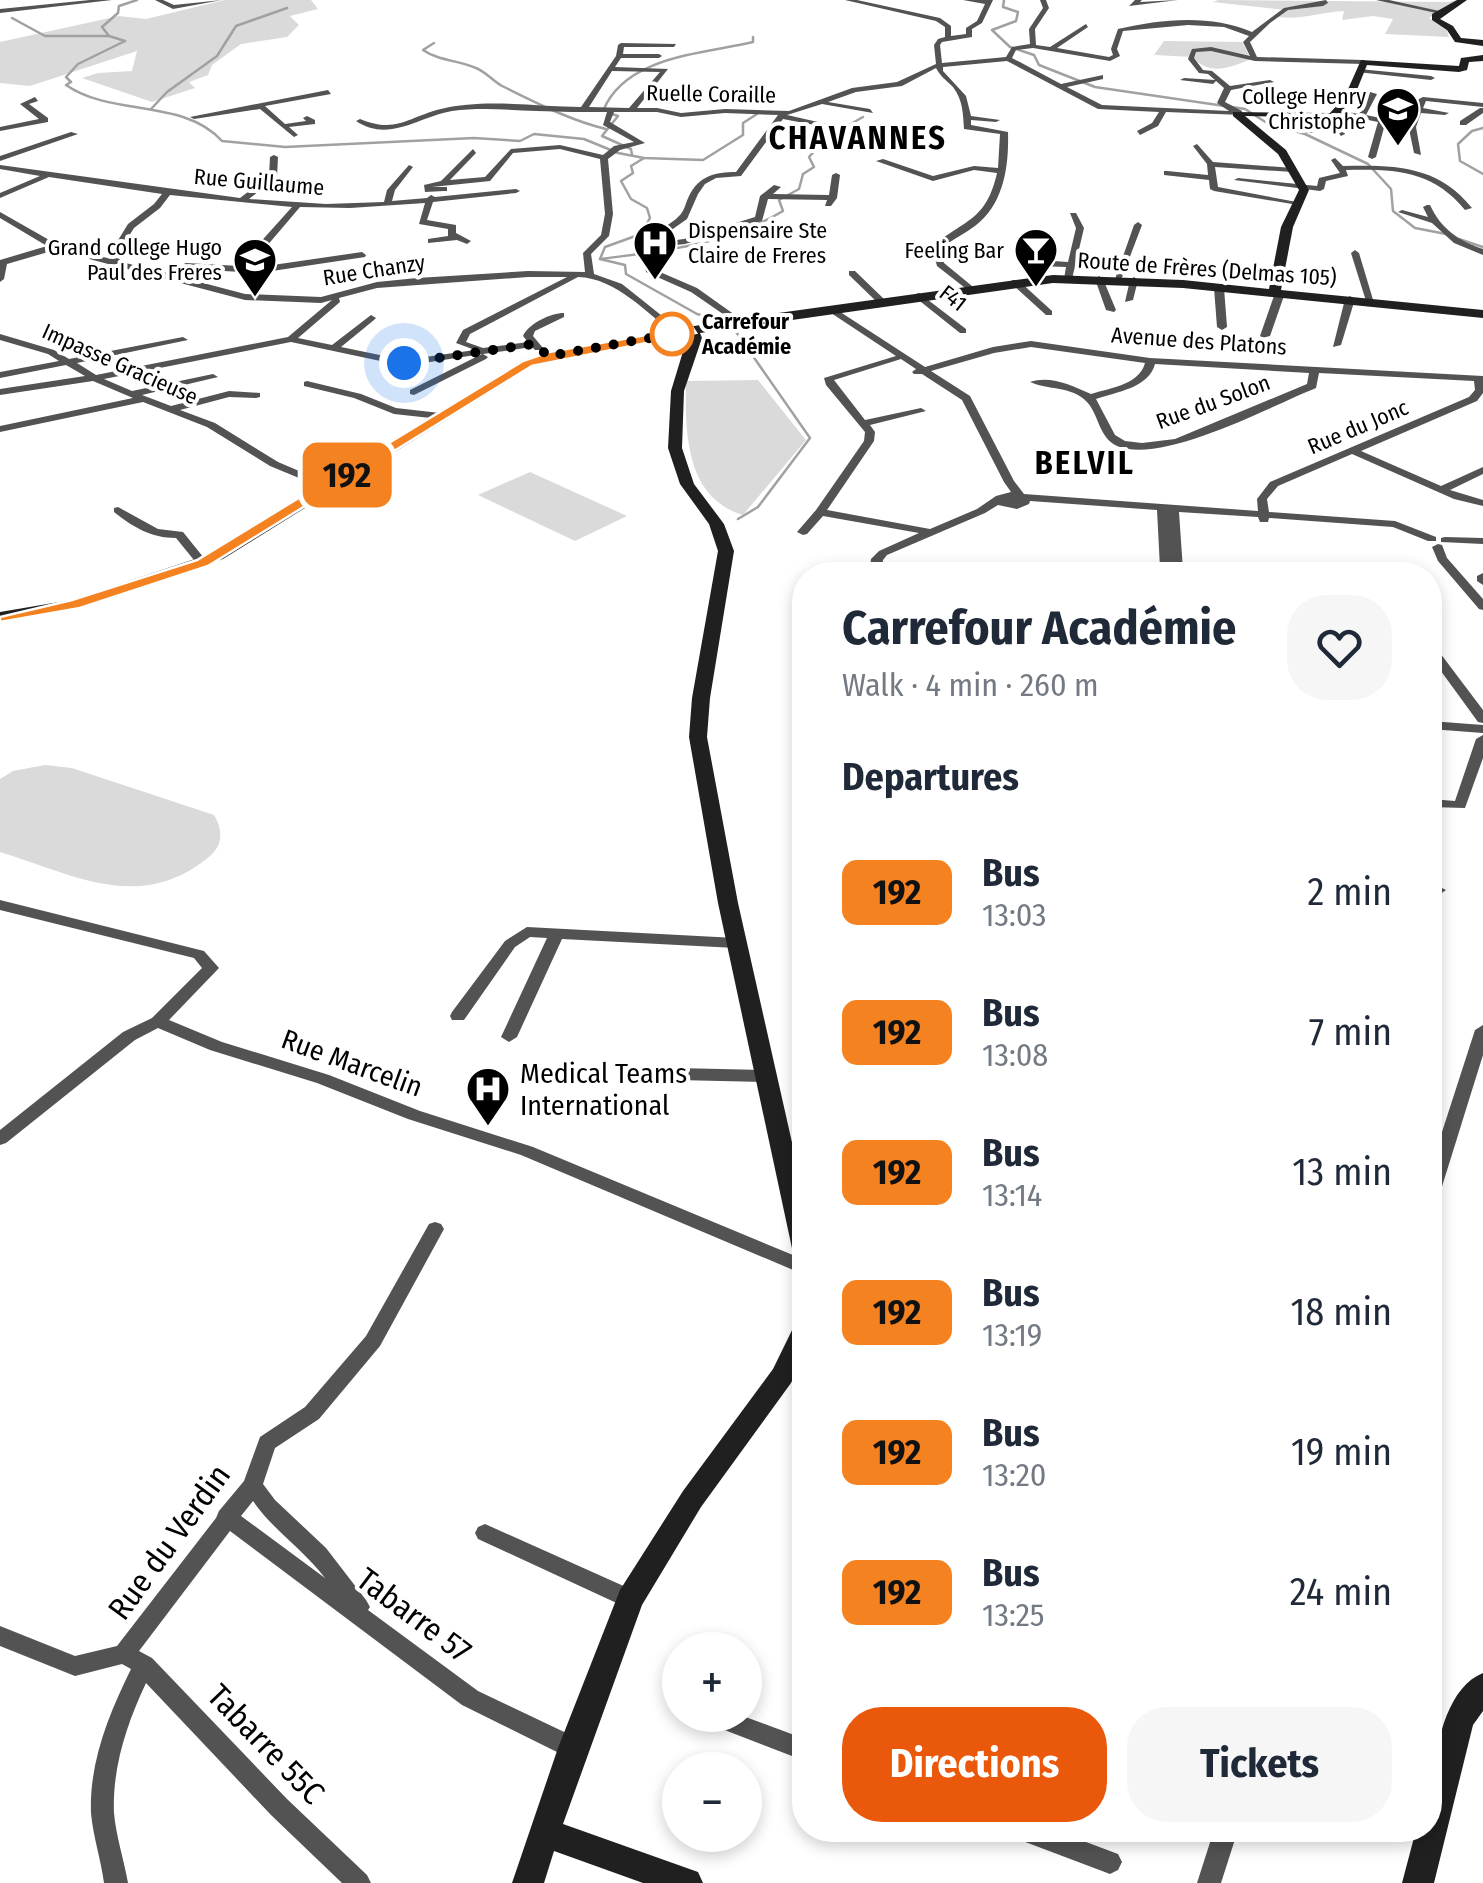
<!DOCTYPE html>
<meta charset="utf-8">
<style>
:root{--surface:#fff;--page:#f6f6f7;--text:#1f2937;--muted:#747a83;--accent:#ea580c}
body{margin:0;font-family:"Fira Sans Condensed",sans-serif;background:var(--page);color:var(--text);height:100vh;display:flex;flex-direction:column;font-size:38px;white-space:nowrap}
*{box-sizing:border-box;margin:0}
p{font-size:32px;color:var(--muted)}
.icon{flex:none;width:55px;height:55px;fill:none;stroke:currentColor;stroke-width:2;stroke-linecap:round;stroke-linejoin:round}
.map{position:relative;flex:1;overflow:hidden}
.sheet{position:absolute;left:792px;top:562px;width:650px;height:1280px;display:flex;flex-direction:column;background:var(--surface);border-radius:40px;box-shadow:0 5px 15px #0003}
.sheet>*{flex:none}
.badge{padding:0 20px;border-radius:15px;font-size:35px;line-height:65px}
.controls{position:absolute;left:662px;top:1632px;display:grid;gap:20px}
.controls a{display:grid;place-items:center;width:100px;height:100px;border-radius:50%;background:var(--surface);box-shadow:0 5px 15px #0003;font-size:50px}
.you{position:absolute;width:50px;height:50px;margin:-25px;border:8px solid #fff;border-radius:50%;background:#1a73e8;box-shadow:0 0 0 15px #1a73e833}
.map>.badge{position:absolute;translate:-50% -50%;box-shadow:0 0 0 5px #fff}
h2{padding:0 50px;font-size:38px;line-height:90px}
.round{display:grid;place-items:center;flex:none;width:105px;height:105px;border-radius:40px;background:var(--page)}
.headline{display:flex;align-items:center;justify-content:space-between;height:170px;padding:0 50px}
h1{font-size:48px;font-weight:700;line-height:75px}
.cta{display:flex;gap:20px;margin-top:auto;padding:20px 50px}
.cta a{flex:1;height:115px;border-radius:40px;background:var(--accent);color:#fff;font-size:40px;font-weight:700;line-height:115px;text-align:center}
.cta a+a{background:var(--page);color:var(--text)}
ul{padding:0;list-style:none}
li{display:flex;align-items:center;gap:30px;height:140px;padding:0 50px}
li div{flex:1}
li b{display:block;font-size:38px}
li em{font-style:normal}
li .badge{min-width:110px;font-weight:700;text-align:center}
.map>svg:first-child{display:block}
.green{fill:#dadada}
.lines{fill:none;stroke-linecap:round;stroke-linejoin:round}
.stream{stroke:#a1a1a1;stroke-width:2.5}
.street{fill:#535353;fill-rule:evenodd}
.secondary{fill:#202020;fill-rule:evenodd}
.line{fill:#f58220;stroke:#fff;stroke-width:2.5}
.walk{stroke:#000;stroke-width:10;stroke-dasharray:0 18}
.stop-dot{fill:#fff;stroke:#f58220;stroke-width:5}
.labels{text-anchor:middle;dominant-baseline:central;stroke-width:8;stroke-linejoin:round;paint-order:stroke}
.far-street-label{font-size:22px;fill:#000;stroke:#fff}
.far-poi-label{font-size:22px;fill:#000;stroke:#fff;text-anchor:end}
.far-stop-label{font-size:22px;font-weight:bold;fill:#000;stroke:#fff;text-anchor:start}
.street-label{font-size:28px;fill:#000;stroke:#fff}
.poi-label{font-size:28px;fill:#000;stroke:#fff;text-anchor:start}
.far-district-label{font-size:32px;font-weight:bold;letter-spacing:2.5px;fill:#000;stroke:#fff}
.near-street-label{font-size:32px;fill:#000;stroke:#fff}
</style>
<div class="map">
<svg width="1483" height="1883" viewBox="0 0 1483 1883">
<rect width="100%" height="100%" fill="#fff"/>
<g class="green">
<path d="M225,0H311L318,9L290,16L299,25L287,37L241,44L212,65L208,75L189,82L195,88L152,102L82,78L98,73L132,71L137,51L30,86L0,83V42L119,16L146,19Z"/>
<path d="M1218,0L1448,2L1457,0L1429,18L1446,28L1449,37L1385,34L1393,19L1373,16L1342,20L1344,11C1321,12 1302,20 1278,17L1285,10L1213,2Z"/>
<path d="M1164,41L1242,42L1251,59C1232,67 1209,77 1193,57L1154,55Z"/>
<path d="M758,380L806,440L743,515C685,498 685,432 686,381Z"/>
<path d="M530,472L627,516L575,541L478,495Z"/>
<path d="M45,765L72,768L214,815C223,830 223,845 210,856C141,914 75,875 0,852V779L13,771Z"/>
</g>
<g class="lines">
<g class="stream">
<path d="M1004,0L1003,7L1018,12L1016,21L992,30L1010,47L1034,55L1039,65L1095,87L1245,109L1267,123L1305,134L1368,164L1391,189L1393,211L1415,228L1446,234"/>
<path d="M12,18L45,36H109"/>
<path d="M125,41L78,64L66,77L71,82L66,85C112,117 183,98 222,141L285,147L474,138L520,141L534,134L584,139L618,153L644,158L703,160L743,135V123L757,114"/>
<path d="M125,41L109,36L102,27L118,13L119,6L137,0"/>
<path d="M434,43L423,50C439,61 458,60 476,68C486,72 493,81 502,86C537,103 569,120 606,129"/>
<path d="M151,109L167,92L217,56L236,26L287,8"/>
<path d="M603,111C625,56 702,54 753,42V37"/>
<path d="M612,114L618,116L602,136L631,149L632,155"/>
<path d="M1483,128L1472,131L1458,144L1460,161L1483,174"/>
<path d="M644,158L631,166L633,173L621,181L631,199L647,208L650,218L641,234L605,247L600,259L625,265L626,274L697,314L726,322"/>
<path d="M1459,239L1483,247"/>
<path d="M600,259C664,251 726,245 783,211L779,200L799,189L803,174L814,167L809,157L826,138L863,117"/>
<path d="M732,326L810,438L758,507L738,519"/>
</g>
<g class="street">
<path d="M90,0H112L0,13V9Z"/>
<path d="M155,0H163L174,5L222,0L173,9Z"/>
<path d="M845,0H857L940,18L951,26V36L966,34V28L977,21L985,4L963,0H993L982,23L972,29V37L942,42L940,45L942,63L1006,57L1012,47L1030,44L1029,29L1043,8L1040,0H1046L1049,8L1035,29L1036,45L1050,47L1086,24L1088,27L1057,48L1109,57L1113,55L1111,49L1118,29C1161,19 1211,14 1252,32L1284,8L1326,0L1328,3L1323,6L1288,10L1270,23L1250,42L1257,57L1364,60L1367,62L1364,64L1255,61L1211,51L1196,52L1194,58L1203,70L1212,71L1230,86L1270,80L1274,82L1231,90L1225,102L1242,111V115L1166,112L1158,126L1140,135L1137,131L1152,123L1159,112L1098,109L1007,61L943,67V71L966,96L971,116L1000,120L996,122L971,120V125L1008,132C1009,166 1004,204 975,226C964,234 952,240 941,248L944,263L972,286L974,288L969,291L937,266L932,247C964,219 986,222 997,173L974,170L933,181L876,161L883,159L933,176L974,166L998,168L1000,134L964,129C963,114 963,100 953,87C946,80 940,76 936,68L902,86L856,92L828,102L870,109L873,113L822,104L787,115L840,127L836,129L783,119L741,176L716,178L705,184L698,194L687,219L653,243L684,239L755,217L760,196L774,185L781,187L773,194L829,195L832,175L836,173L840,175L837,198L831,206H825L827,200L768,199L762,221L685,244L651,248L653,269L697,288L742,320V324L739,325L691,292L646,272L642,248C650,231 666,229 678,217C685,211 685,204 689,196C699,176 715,172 736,172L778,115L725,113L681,117L657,112H614L610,122L645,143L620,150L608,159L613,214L609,236L591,254L594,274L622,284L681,331V335H675C647,313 616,278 578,277L470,334L466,342L483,348L528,342L523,336C529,323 551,313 564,313V317L535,331L533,336L543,348L541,350H535L532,347L483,354L488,357L486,359L414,395L410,394V390L482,354L404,366L291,342L104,379L132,391L213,374L218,377L142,395L171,406L229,391L260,393V397L256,398L229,397L180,410L215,423L278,462L332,485L333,487L328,490L270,466L207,427L143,402L0,432V426L133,398L93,381L0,395V389L85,376L66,365L0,378V372L59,361L48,354L0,340V334L54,350L69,359L183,337L188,340L77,363L96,375L288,337L332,300L321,303L245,300L55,250L7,264L4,279L0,282V260L47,246L0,218V212L58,245L111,259L109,255L128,224L154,204L162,194L49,177L0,198V193L40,176L0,169V165L240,198L269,176L270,157L274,155L278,157L277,177L249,199L326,204L384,202L387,190L409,165L413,167L395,190L392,201L427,198L431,195L435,197L516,189L520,191L516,193L433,202L427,220L456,225V233L471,241L467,244L457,240L428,243V239L448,236V229L419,224L425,203L350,208L300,207L249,267H259L362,252L366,255L365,257L259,273L187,269L173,275L245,294L321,297L377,282L417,278L528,271L585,272L583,253L601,235L605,214L600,159L560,149L513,153L490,181L432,187H447V191H444L425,192L424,185L441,181L473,149L476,153L450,180L485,177L511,149L560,145L603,155L614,146L634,142L603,125L607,112C584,112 561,112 537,111C508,110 481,107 452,111C418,117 389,143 356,121L360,119C396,134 408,117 441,109C486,98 536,107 581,107L616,56L618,45L621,43L676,44L674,47H624L623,54H659L662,56L659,58H621L615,67L668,69L637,108H657L681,113L725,109L789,111L852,88L897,82L936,64L934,45L938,39L945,37V27L936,21ZM1188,25L1224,27L1249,36L1243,42L1250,56L1211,47L1192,49L1188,59L1199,73L1208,74L1215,80L1184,78L1180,80L1213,84L1216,81L1224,88L1217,103L1229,111L1102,105L1067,87L1103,79V75L1061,84L1012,58L1016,50L1033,48L1110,61L1120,56L1117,49L1123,31ZM612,71L660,72L629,108L589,107ZM170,195L292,207L239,266L186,263L164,273L122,262L117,255L134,228L160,208ZM528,277H567L463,330L456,343L475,350L404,360L341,347L374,320L376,318L371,315L332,345L298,338L340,302L339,298L377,288Z"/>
<path d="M1135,0H1142L1140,2L1178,0L1129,6Z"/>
<path d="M1376,0H1389L1444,12L1441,14Z"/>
<path d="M1359,69L1431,76L1435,78L1431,80L1357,72Z"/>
<path d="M328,90L331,94L265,106L285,124L306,121L303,118L307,116L315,120V124L289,127L298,135L294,137L260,109L194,119L190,117Z"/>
<path d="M1370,92L1377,94L1366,115L1409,124L1419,99L1423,97L1483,103V107L1426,101L1423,108L1449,113L1445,115L1421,113L1416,127L1421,155L1414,153L1409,129L1385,124L1376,157L1372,159L1368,157L1378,122L1339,114V124L1345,134L1341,136L1331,124L1332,115L1336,110L1359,114Z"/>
<path d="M35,97L38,101L29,104L48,118V122L0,131V127L39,119L20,104Z"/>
<path d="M1480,108H1483V113L1466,125H1460V121Z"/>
<path d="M1314,115L1321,117L1312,133H1306Z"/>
<path d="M71,132L78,134L0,161V156Z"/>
<path d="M1197,144L1213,162L1293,168L1297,170L1293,172L1215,167L1218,187L1302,203L1298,205L1214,191L1210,189L1209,180L1164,175V171H1167L1208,175L1207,164L1193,146Z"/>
<path d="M1335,158L1343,166C1394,165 1438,165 1472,208L1465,210C1432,170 1395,169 1346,170L1348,176L1326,181L1324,189L1320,191L1234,180L1238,178L1317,186L1319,178L1340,173L1331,160Z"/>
<path d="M1427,205H1430C1441,229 1459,241 1483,249V255L1454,243L1432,223L1398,212L1402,210L1428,217L1423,207Z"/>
<path d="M1070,213H1076L1084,228L1072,279L1068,282L1064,279L1066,267L1038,266L1034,263L1038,260L1068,262L1076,228Z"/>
<path d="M1138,222L1142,225L1121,280L1114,282L1134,225Z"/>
<path d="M1355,250L1359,253L1374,303L1366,301L1351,253Z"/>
<path d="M849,271H855L884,299V303H878L849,275Z"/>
<path d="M1099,276L1103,279L1116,310L1114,312L1106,310L1095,279Z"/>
<path d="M1134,277L1138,280L1133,300L1125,302L1130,280Z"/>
<path d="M1012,280H1018L1052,311V315H1046L1012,284Z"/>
<path d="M1219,285L1224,288L1227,327L1222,330L1217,327L1214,288Z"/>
<path d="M1280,290L1285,293L1270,336L1262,338L1260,336L1275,293Z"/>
<path d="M919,293L966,329V333H960L916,298V294Z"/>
<path d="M1350,296L1355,299L1341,345L1333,347L1345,299Z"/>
<path d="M831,306L925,367L993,347L1031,341L1150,358L1483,376V393L1477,401L1361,451L1441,486L1483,467V474L1450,490L1483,500V506L1454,499L1352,454L1278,486L1267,499L1269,512L1395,521L1436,537V541H1428L1393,527L1269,518L1268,522H1260L1258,517L1179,512L1183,570L1215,572L1221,575H1160L1072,569L1044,575H1021L1027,572L1072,563L1160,568L1157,510L1030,501L1029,504L1017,509L998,505L985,513L887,555L883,560L881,575H869L871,559L879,551L919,533L823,516L807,534L803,535L797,532L816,510L864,441L865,432L826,385L824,378L896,356L828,311L826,309ZM1031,347L1145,363C1139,385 1110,388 1091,394C1071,385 1050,375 1030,382C1047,390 1073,386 1087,402C1099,415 1099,438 1117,446C1162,465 1271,406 1316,388L1319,373L1474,381L1475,390L1469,397L1270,482L1257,499L1258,511L1024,494L1014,481L970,396L931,371L994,353ZM901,359L916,369L912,372L914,374H922L962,400L1004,482L1011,492L996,496L977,509L930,529L827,510L874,441L875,432L870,425L926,411L921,408L865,420L834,380ZM1155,364L1309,373L1307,384L1175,439L1142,443L1125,441L1115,435L1096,399C1116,392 1149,388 1155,364Z"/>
<path d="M307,381L361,394L396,408L440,413L445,416L440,419L394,414L354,398L304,386V382Z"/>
<path d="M118,507L158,529L183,532L208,563L202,566L198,565L176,538C151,538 133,527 114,512V508Z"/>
<path d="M1445,537L1483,538V544L1441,542V538Z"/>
<path d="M1438,544L1442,545L1447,558L1483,599V610L1479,609L1438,561L1432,547Z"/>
<path d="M1483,573V585L1477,581V576Z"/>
<path d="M1430,644L1434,645L1483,710V723L1478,722L1430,656Z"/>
<path d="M1430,721L1483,725V733L1430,729Z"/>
<path d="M1483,735V758L1465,808L1430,807V799L1455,801L1476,739Z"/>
<path d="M1430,882L1446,890L1439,895L1430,891Z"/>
<path d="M0,900L204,951L219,968L169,1020L222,1042L329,1075L420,1111L533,1147L805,1260V1275L521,1155L408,1119L317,1083L210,1050L158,1028L135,1040L6,1143L0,1145V1130L123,1032L152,1018L202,968L194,958L0,910Z"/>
<path d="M527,927L736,938L744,943L736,948L562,939L517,1037L509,1042L501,1037L547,938L530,937L515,947L464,1020H452L450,1016L452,1012L505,941Z"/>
<path d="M1483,1025V1055L1439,1196L1436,1201L1430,1202V1169L1475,1030Z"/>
<path d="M677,1068L768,1070L774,1072L776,1076L774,1080L768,1082L677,1080L671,1078L669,1074L671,1070Z"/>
<path d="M435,1222L441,1224L444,1229L380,1346L319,1419L275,1448L263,1484L275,1500L326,1548L366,1600L370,1607L368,1610L478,1691L581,1740L584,1748L581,1756L573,1759L565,1756L462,1705L230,1531L139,1651L152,1658L287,1799L367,1875L371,1883H342L271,1815L146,1683C127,1723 112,1768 114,1813C116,1836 124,1860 128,1883H104C101,1860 93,1836 91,1813C89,1762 109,1714 131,1669L122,1664L75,1676L0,1646V1626L75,1656L117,1646L216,1518L219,1511L244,1481L260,1437L305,1407L366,1336L429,1224ZM253,1501C273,1530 304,1550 325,1578L241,1516Z"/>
<path d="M485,1524L637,1592L641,1599L637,1606L630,1608L623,1606L478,1539L475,1533L478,1527Z"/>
<path d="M707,1715H740L805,1739V1761L709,1724Z"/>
<path d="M1011,1830H1054L1118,1854L1122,1862L1118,1870L1110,1874L1015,1838Z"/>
<path d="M1214,1830H1238L1221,1883H1197Z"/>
</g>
<g class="secondary">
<path d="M1457,0H1467L1440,19L1453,26L1461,38L1483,40V46L1455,42L1447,30L1432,20V14Z"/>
<path d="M1483,55V61L1469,62L1467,70L1459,72L1367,65L1354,97L1337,118L1245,116L1286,150L1309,190L1293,227L1281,290L1483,310V318L1183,288L1053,283L700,333L702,338L684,391L682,448L694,484L724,524L734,551L710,698L707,737L738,903L805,1200V1262L797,1259L793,1253L718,903L689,737L692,698L718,551L709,524L680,484L668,448L671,391L688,335L552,359L533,366L223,559L80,607L0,622V612L71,600L213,553L523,360L544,353L728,320L1053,275L1183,280L1269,289L1281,227L1299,190L1278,154L1233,116V112L1330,113L1345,96L1361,60L1459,66L1461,58Z"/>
<path d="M805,1319V1355L791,1383L701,1507L642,1605L563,1824L698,1872L703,1883H643L554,1851L544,1883H512L558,1748L620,1590L683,1491L773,1369L796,1322Z"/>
<path d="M1483,1673V1711L1473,1725L1434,1883H1402L1416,1830H1430C1430,1787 1435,1692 1483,1673Z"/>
</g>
</g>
<path class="line" d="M692,327L696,333L532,366L208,566L80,608L0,622V617L72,600L197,560L523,361L549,352Z"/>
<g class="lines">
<path class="walk" d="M404,363L533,344L549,356L678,333L672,334"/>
</g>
<defs>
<symbol id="school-pin" viewBox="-11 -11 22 30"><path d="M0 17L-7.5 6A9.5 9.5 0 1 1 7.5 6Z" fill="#000" stroke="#fff"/><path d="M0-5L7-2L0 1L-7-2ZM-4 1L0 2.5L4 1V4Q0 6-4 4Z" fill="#fff"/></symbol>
<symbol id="hospital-pin" viewBox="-11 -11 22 30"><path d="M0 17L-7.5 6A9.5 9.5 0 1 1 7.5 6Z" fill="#000" stroke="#fff"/><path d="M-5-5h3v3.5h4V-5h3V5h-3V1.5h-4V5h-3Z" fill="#fff"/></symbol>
<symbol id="bar-pin" viewBox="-11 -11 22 30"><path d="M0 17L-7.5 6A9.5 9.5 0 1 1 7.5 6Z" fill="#000" stroke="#fff"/><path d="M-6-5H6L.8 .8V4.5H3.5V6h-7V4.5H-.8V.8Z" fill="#fff"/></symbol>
</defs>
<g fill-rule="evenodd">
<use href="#school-pin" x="1373" y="84" width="50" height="68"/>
<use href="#hospital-pin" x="630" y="218" width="50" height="68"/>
<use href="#bar-pin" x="1011" y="225" width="50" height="68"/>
<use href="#school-pin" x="230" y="235" width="50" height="68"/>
<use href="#hospital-pin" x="463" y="1064" width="50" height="68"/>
</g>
<circle class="stop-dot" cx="672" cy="334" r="20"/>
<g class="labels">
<g class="far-street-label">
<text transform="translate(711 94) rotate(1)">Ruelle Coraille</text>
<text transform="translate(259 182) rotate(5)">Rue Guillaume</text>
<text transform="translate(1207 269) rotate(4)">Route de Frères (Delmas 105)</text>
<text transform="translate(374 270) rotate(-9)">Rue Chanzy</text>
<text transform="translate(953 298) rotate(38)">F41</text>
<text transform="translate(1199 341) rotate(4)">Avenue des Platons</text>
<text transform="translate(120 364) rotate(24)">Impasse Gracieuse</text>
<text transform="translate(1213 402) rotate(-20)">Rue du Solon</text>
<text transform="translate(1358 427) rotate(-23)">Rue du Jonc</text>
</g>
<g class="far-poi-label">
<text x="1366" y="96">College Henry<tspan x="1366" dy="25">Christophe</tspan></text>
<text x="688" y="230" text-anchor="start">Dispensaire Ste<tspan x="688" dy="25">Claire de Freres</tspan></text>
<text x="222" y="247">Grand college Hugo<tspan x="222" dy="25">Paul des Freres</tspan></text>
<text x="1004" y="250">Feeling Bar</text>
</g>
<g class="far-stop-label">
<text x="702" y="321">Carrefour<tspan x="702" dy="25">Académie</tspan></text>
</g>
<g class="street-label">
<text transform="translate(352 1063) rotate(20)">Rue Marcelin</text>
</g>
<g class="poi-label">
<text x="520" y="1073">Medical Teams<tspan x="520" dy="32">International</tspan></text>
</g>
<g class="far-district-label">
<text x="858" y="138">CHAVANNES</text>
<text x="1085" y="463">BELVIL</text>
</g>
<g class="near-street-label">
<text transform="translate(169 1542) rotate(-54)">Rue du Verdin</text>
<text transform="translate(414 1615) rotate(37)">Tabarre 57</text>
<text transform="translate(266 1744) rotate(46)">Tabarre 55C</text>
</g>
</g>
</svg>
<div class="controls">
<a>+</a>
<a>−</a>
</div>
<div class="you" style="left:404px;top:363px"></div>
<b class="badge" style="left:347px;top:475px;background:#f58220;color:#111">192</b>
<section class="sheet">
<div class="headline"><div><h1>Carrefour Académie</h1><p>Walk · 4 min · 260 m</p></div><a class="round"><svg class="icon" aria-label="heart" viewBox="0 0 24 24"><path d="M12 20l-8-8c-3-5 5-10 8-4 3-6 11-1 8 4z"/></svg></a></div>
<h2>Departures</h2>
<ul>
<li><span class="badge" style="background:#f58220;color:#111">192</span><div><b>Bus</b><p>13:03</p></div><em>2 min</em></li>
<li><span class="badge" style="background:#f58220;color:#111">192</span><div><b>Bus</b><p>13:08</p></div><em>7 min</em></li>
<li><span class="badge" style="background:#f58220;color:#111">192</span><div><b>Bus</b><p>13:14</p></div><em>13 min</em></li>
<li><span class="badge" style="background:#f58220;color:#111">192</span><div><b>Bus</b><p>13:19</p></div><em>18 min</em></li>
<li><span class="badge" style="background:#f58220;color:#111">192</span><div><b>Bus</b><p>13:20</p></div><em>19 min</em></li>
<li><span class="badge" style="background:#f58220;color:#111">192</span><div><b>Bus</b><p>13:25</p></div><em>24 min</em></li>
</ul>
<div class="cta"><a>Directions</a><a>Tickets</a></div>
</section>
</div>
